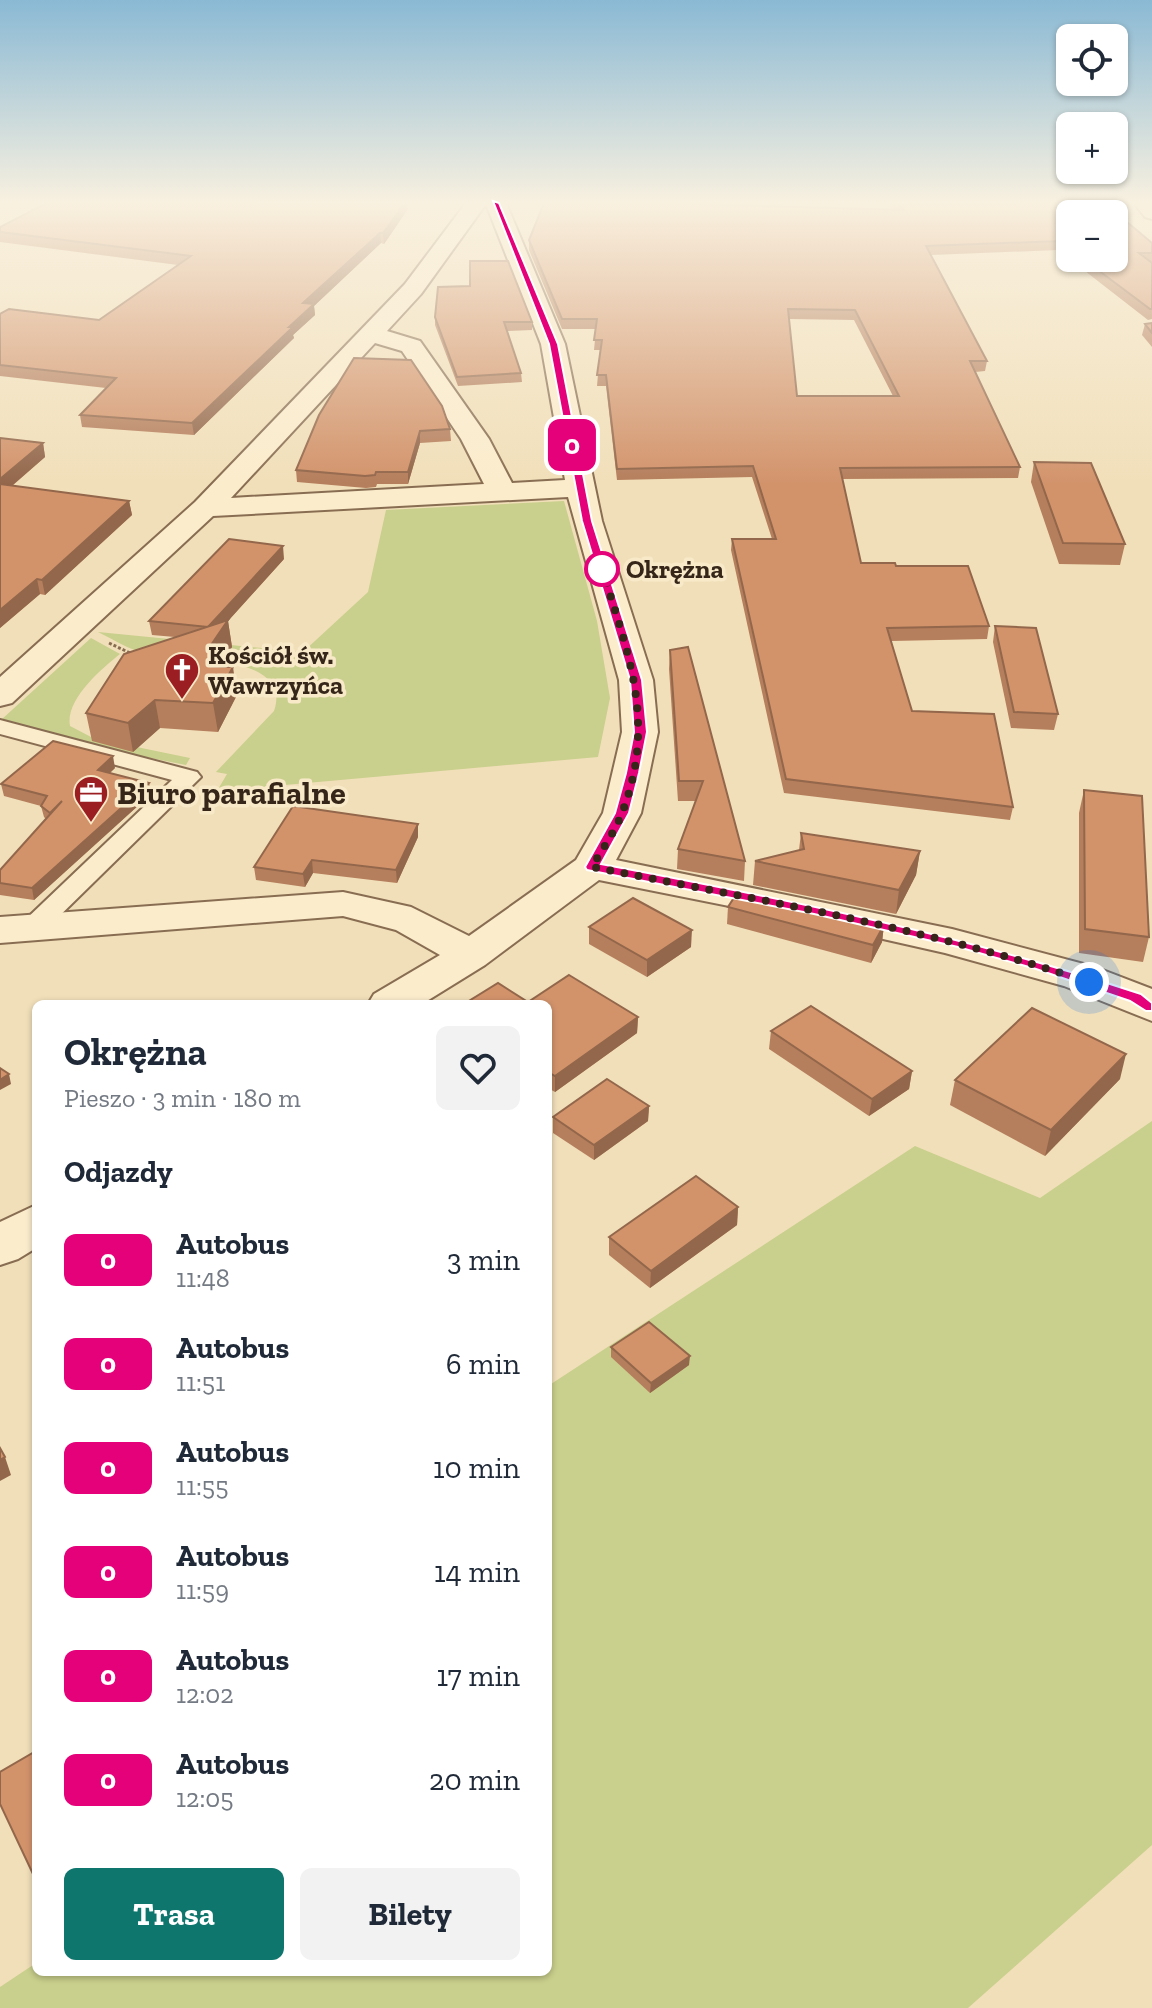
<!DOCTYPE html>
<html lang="pl">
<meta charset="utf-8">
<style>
:root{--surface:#fff;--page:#f2f2f3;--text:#1f2937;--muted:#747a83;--accent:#0f766e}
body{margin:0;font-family:"Zilla Slab",serif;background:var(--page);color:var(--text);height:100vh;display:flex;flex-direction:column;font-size:30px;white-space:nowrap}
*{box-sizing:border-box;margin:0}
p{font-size:26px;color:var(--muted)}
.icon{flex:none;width:44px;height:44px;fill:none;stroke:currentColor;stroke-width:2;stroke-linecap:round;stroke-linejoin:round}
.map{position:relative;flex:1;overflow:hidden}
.side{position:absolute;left:32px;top:1000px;width:520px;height:976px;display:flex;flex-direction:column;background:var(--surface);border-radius:12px;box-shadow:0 2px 6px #0004}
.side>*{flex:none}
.badge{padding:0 16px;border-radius:12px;font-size:28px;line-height:52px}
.fabs{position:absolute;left:1056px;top:24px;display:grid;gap:16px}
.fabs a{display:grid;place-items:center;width:72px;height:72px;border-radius:12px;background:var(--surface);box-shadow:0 2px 6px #0004;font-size:40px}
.you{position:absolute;width:40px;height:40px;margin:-20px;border:6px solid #fff;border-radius:50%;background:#1a73e8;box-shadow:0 0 0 12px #1a73e833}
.map>.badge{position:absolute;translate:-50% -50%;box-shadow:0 0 0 4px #fff}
h2{padding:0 32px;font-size:30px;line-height:72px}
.round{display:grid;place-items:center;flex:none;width:84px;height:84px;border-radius:12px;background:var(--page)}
.overview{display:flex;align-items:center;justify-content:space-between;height:136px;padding:0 32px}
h1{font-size:38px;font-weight:800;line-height:60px}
.cta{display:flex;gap:16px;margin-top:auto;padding:16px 32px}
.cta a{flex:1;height:92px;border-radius:12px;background:var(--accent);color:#fff;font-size:32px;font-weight:800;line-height:92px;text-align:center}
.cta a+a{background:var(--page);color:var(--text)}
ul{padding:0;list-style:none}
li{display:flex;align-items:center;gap:24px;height:104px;padding:0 32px}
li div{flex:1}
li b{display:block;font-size:30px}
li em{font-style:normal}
li .badge{min-width:88px;font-weight:700;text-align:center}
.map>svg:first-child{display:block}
.green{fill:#c9cf8c}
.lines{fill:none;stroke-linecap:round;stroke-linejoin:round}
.service-casing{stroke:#886d52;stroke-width:4}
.minor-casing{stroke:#886d52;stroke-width:4}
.path{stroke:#886d52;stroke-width:3;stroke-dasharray:3 2;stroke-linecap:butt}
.service{fill:#fbeccc;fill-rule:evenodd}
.minor{fill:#fbeccc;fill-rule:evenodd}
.wall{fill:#b57e5c;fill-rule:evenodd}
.shaded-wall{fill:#93674b}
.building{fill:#d2936b;stroke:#93674b;stroke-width:2;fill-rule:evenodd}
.line{fill:#e5017a;stroke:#fff;stroke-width:2}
.walk{stroke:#352619;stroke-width:8;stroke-dasharray:0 14.4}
.stop-dot{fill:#fff;stroke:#e5017a;stroke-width:4}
.labels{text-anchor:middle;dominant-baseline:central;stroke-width:7;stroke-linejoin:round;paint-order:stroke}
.far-stop-label{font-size:26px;font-weight:bold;fill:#352619;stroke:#f8e9c8;text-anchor:start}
.far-poi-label{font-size:26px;font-weight:bold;fill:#352619;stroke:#f8e9c8;text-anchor:start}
.poi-label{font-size:32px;font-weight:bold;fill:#352619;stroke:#f8e9c8;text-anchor:start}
</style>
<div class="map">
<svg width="1152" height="2008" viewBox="0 0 1152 2008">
<rect width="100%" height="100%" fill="#f1dfb9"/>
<g class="green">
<path d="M564,501L597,621L610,698L598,757L217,791L227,774L216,772L274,711C295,651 169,659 138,651C124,647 111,638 98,632L303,652L368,592L386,510Z"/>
<path d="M91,638L120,654C101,669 65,700 70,726L93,738L190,758L186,765L105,749L1,720Z"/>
<path d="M1152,1121V1845L968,2008H0V1987L36,1963V1972H548V1386L915,1146L1040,1198Z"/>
</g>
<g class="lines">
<defs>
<path id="service" d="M0,720L197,772L201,777L41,934H23L19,928L23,922L172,780L0,734Z"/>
<g id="minor">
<path d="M466,203H506L565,344L602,521L653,680L658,732L641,813L616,860L952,929L1095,967L1152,989V1021L1064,986L945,953L799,920L599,880L485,965L422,1004H368L374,994L440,955L396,930L343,916L0,943V917L343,892L411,907L469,936L576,860L603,813L622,732L619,680L568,497L213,516L12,703L0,706V677L195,502L405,284ZM486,204L541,344L565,480L512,483L489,439L420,341L387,331L421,294ZM375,343L402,351L461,439L484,484L231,498Z"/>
<path d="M1134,203H1152V219L1145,217Z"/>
<path d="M36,1205V1248L18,1259L0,1265V1222Z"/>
</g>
</defs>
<use href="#service" class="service-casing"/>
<use href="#minor" class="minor-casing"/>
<path class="path" d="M109,643L132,654"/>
<use href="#service" class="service"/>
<use href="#minor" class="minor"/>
</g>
<g class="wall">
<path d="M47,203H407L408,209L384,244L381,243L314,306L315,315L293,335L294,338L194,435L82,427L80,415L106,388L0,376V314L99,320L178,265L0,242V227Z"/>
<path d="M889,203H1125L1127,205L1125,214H1117L1152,243V262H1151L1152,263V319L1148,320L1058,250L931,255L987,361L985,371L975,372L1020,467L1018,478L842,479L861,563L896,566L989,626L987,639L891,641L912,711L1013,807L1010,820L784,793L731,550L732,539H772L752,477L617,480L606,386H597L600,350H594L596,329H562L529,250V240L693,204L894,210L889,205ZM1070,214L1114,258H1070ZM789,319L854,320L893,396H797Z"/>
<path d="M435,317L532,322V330L507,331L521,373L522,382L458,386L435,325Z"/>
<path d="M1152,323V347L1142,335L1145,324Z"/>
<path d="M319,415L450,429L451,441L420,443L408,484H377L376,487L366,488L297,482L296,470Z"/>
<path d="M0,438L43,443L45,457L12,486L129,501L132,515L45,595L40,594L0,628Z"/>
<path d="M1034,462L1125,544L1120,565L1059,564L1031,482Z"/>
<path d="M284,559L228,621L232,647L220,666L237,695L218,732L160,728L133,752L92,741L86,713L175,637L152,635L149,621Z"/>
<path d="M995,626L1058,714L1054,730L1011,728L993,642Z"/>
<path d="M670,650L745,861L744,881L677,869L678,849L696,801H678L669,669Z"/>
<path d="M115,768L110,773L149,783L151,794L34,900L0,895V870L46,819L44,817L41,806L4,796L1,784Z"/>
<path d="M1084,790L1149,937L1143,962L1079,953V813Z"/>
<path d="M801,833L920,851L916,875L896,914L753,885L755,861L799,850Z"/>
<path d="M418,837L397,883L313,873L305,887L256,880L254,867Z"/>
<path d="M728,907L884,925L882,942L871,963L727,924Z"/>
<path d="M589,927L691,947L647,977L589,944Z"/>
<path d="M569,975L638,1017L637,1033L555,1092L548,1088V1004H464L498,983L528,1002Z"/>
<path d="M771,1031L912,1071L909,1089L869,1116L769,1049Z"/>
<path d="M1120,1079L1045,1156L950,1105L955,1080Z"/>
<path d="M649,1106L648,1121L594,1160L553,1133V1117Z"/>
<path d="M738,1207L737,1225L650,1288L609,1255V1237Z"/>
<path d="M611,1347L689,1365L650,1393L611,1357Z"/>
</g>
<g class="shaded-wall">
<path d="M405,203H407L408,209L384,244L383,233Z"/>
<path d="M380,233L381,243L314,306L315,315L293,335L294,338L194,435L192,423L289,327L303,303Z"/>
<path d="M420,431V443L408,484V472Z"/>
<path d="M43,443L45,457L0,496V479Z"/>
<path d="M129,501L132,515L45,595L42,580Z"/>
<path d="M283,546L284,559L228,621L232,647L219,667L208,666V627Z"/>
<path d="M37,579L40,594L0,628V610Z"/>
<path d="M233,667L237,695L218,732L213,703Z"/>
<path d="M155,700L160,728L133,752L128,723Z"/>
<path d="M113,756L115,768L100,781L98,770Z"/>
<path d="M149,783L151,794L34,900L32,888Z"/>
<path d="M418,824V837L397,883L396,870Z"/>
<path d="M920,851L916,875L896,914L899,890Z"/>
<path d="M312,860L313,873L305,887L303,874Z"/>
<path d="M884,925L882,942L871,963L873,945Z"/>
<path d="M692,930L691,947L647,977V960Z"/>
<path d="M638,1017L637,1033L555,1092V1076Z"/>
<path d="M1126,1054L1120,1079L1045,1156L1051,1130Z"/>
<path d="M912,1071L909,1089L869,1116L872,1099Z"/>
<path d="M9,1074L11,1084L0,1090V1080Z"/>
<path d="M649,1106L648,1121L594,1160V1145Z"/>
<path d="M738,1207L737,1225L650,1288L651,1271Z"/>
<path d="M690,1356L689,1365L650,1393L651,1383Z"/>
<path d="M5,1457L11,1475L0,1481V1460Z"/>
</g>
<g class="building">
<path d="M47,203H405L383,233H380L303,303L314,304L289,327H293L192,423L80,415L116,378L0,365V314L9,309L99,320L191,256L0,232V227Z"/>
<path d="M544,203H692V204L904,210L897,203H1125L1127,205H1107L1152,243V253H1139L1152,263V309H1150L1082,258H1114V214H1070V249L1060,241L926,246L987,361H970L1020,467L840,468L861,563H895L896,566H968L989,626L887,628L912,711L994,714L1013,807L786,779L732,539H776L753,466L617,469L606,375H597L602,340H594L597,319H562L529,240ZM788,309L855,310L899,396H797Z"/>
<path d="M470,261H508L532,322H504L521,373L457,377L435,317L438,287L470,286Z"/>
<path d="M1152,323V333L1145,324Z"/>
<path d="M354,358L411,360L442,406L450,429L420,431L408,472H376L375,475L365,476L296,470L319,415Z"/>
<path d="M0,438L43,443L0,479Z"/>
<path d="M1034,462L1091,463L1125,544L1063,543Z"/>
<path d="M0,484L129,501L42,580L37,579L0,610Z"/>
<path d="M229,539L283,546L208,627L149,621Z"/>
<path d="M228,620L209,648L216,649L208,666L233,667L213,703L155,700L128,723L86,713L124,654Z"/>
<path d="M995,626L1036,628L1058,714L1014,712Z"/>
<path d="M688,647L745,861L678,849L703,781H679L670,650Z"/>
<path d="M53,741L113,756L98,770L149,783L32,888L0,883V870L62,801L50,813L41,806L47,796L1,784Z"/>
<path d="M1084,790L1142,796L1149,937L1085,929Z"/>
<path d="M293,806L418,824L396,870L312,860L303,874L254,867Z"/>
<path d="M801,833L920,851L899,890L755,861L804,849Z"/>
<path d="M737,893L884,925L873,945L728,907Z"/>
<path d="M633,898L692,930L647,960L589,927Z"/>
<path d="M569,975L638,1017L555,1076L548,1072V1004H464L498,983L528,1002Z"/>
<path d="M811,1006L912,1071L872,1099L771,1031Z"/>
<path d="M1032,1008L1126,1054L1051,1130L955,1080Z"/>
<path d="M0,1068L9,1074L0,1080Z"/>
<path d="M607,1079L649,1106L594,1145L553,1117Z"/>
<path d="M696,1176L738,1207L651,1271L609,1237Z"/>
<path d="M649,1322L690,1356L651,1383L611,1347Z"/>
<path d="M0,1448L5,1457L0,1460Z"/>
<path d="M36,1751V1872L33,1874L0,1804V1772Z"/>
</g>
<linearGradient id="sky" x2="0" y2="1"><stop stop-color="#8ab9d4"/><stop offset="0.42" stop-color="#f9f1e0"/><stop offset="1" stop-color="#f9f1e0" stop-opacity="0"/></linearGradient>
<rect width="1152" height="484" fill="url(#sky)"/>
<path class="line" d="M493,201L499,203L558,344L592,521L642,680L647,732L639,773L629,813L601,864C785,899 963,935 1141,994L1152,1003V1011H1146L1130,1001L1036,969L958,947L814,914L587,870L585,867L615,813L626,773L634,732L630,680L582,521L549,344Z"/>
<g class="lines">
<path class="walk" d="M602,569C628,653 657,723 622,813C615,832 602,849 592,867C759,900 927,928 1089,982"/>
</g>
<defs>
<symbol id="church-pin" viewBox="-11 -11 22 30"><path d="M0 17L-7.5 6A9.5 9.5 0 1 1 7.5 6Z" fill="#9b1e22" stroke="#f8e9c8"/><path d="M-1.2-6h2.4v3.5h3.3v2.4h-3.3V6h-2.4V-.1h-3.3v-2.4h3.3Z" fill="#fff"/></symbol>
<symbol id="office-pin" viewBox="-11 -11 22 30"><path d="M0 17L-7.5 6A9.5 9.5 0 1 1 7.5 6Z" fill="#9b1e22" stroke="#f8e9c8"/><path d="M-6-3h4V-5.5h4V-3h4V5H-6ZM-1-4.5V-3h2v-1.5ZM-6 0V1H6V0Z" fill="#fff"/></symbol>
</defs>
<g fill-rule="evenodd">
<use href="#church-pin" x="162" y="650" width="40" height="54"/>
<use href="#office-pin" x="71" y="773" width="40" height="54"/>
</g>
<circle class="stop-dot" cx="602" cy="569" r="16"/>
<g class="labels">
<g class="far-stop-label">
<text x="626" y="569">Okrężna</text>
</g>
<g class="far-poi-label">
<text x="208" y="655">Kościół św.<tspan x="208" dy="30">Wawrzyńca</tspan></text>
</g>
<g class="poi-label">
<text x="117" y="793">Biuro parafialne</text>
</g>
</g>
</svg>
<div class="fabs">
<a><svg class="icon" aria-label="locate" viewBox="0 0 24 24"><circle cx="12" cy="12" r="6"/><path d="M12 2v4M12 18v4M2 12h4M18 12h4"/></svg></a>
<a>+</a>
<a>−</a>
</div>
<div class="you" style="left:1089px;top:982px"></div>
<b class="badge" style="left:572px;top:445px;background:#e5017a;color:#fff">0</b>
<section class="side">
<div class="overview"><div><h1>Okrężna</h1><p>Pieszo · 3 min · 180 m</p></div><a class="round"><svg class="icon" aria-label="heart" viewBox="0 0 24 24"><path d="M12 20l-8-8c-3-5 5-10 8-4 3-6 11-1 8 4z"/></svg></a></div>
<h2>Odjazdy</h2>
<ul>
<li><span class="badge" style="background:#e5017a;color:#fff">0</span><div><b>Autobus</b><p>11:48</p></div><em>3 min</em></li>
<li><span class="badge" style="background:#e5017a;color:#fff">0</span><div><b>Autobus</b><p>11:51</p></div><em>6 min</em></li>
<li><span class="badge" style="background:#e5017a;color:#fff">0</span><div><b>Autobus</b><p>11:55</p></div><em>10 min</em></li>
<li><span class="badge" style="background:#e5017a;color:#fff">0</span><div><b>Autobus</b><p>11:59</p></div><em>14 min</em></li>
<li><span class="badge" style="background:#e5017a;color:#fff">0</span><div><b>Autobus</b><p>12:02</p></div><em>17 min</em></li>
<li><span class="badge" style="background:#e5017a;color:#fff">0</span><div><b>Autobus</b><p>12:05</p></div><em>20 min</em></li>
</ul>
<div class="cta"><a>Trasa</a><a>Bilety</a></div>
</section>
</div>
